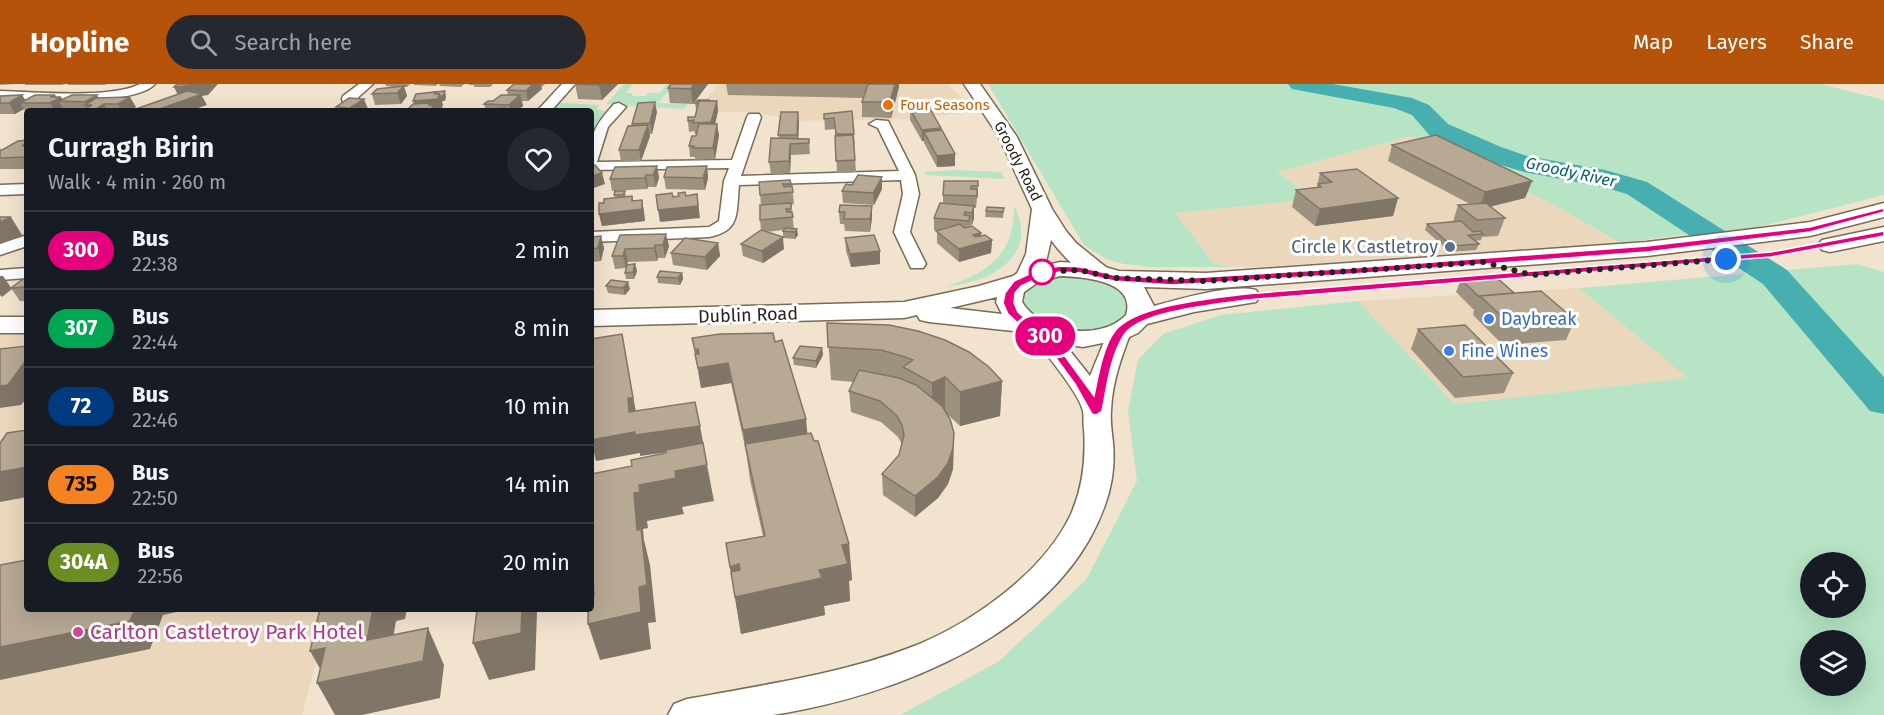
<!DOCTYPE html>
<meta charset="utf-8">
<style>
:root{--surface:#171b24;--page:#242831;--text:#f1f3f6;--muted:#9ea1a6;--line:#363941;--accent:#b45309}
body{margin:0;font-family:"Fira Sans",sans-serif;background:var(--page);color:var(--text);height:100vh;display:flex;flex-direction:column;font-size:22px;white-space:nowrap}
*{box-sizing:border-box;margin:0}
p{font-size:20px;color:var(--muted)}
.icon{flex:none;width:33px;height:33px;fill:none;stroke:currentColor;stroke-width:2;stroke-linecap:round;stroke-linejoin:round}
.map{position:relative;flex:1;overflow:hidden}
.sheet{position:absolute;left:24px;top:24px;width:570px;height:504px;display:flex;flex-direction:column;background:var(--surface);border-radius:6px;box-shadow:0 6px 24px #0002}
.sheet>*{flex:none}
.badge{padding:0 12px;border-radius:20px;font-size:21px;line-height:39px}
.tools{position:absolute;left:1800px;top:468px;display:grid;gap:12px}
.tools a{display:grid;place-items:center;width:66px;height:66px;border-radius:50%;background:var(--surface);box-shadow:0 6px 24px #0002;font-size:30px}
.you{position:absolute;width:30px;height:30px;margin:-15px;border:4px solid #fff;border-radius:50%;background:#1a73e8;box-shadow:0 0 0 9px #1a73e833}
.map>.badge{position:absolute;translate:-50% -50%;box-shadow:0 0 0 3px #fff}
.round{display:grid;place-items:center;flex:none;width:63px;height:63px;border-radius:32px;background:var(--page)}
.head{display:flex;align-items:center;justify-content:space-between;height:102px;padding:0 24px}
h1{font-size:28px;font-weight:600;line-height:45px}
ul{padding:0;list-style:none}
li{display:flex;align-items:center;gap:18px;height:78px;padding:0 24px;border-top:2px solid var(--line)}
li div{flex:1}
li b{display:block;font-size:22px}
li em{font-style:normal}
li .badge{min-width:66px;font-weight:700;text-align:center}
header{display:flex;align-items:center;gap:36px;box-sizing:border-box;height:84px;padding:0 30px;background:var(--accent);color:#fff}
header strong{font-size:28px}
nav{display:flex;gap:33px;margin-inline-start:auto;font-size:21px}
.search{width:420px;height:54px;background:var(--page);display:flex;align-items:center;gap:15px;box-sizing:border-box;padding:0 21px;border-radius:33px;color:var(--muted);font-size:22px}
.map>svg:first-child{display:block}
.built{fill:#ebd8bc}
.green{fill:#b6e4c4;fill-rule:evenodd}
.lines{fill:none;stroke-linecap:round;stroke-linejoin:round}
.river{fill:#47afb0;fill-rule:evenodd}
.minor-casing{stroke:#786b58;stroke-width:3}
.tertiary-casing{stroke:#786b58;stroke-width:3}
.secondary-casing{stroke:#786b58;stroke-width:3}
.minor{fill:#fff;fill-rule:evenodd}
.tertiary{fill:#fff;fill-rule:evenodd}
.secondary{fill:#fff;fill-rule:evenodd}
.wall{fill:#9d917f}
.shaded-wall{fill:#807668}
.building{fill:#b7a994;stroke:#807668;stroke-width:1.5}
.line{fill:#e6007e;stroke:#fff;stroke-width:1.5}
.walk{stroke:#28231b;stroke-width:6;stroke-dasharray:0 10.8}
.food-dot{fill:#e8710a;stroke:#fff;stroke-width:2}
.service-dot{fill:#5c6f8a;stroke:#fff;stroke-width:2}
.stop-dot{fill:#fff;stroke:#e6007e;stroke-width:3}
.shop-dot{fill:#3f7fe0;stroke:#fff;stroke-width:2}
.hotel-dot{fill:#d1479c;stroke:#fff;stroke-width:2}
.labels{text-anchor:middle;dominant-baseline:central;stroke-width:6;stroke-linejoin:round;paint-order:stroke}
.far-food-label{font-size:15px;fill:#c56008;stroke:#fff;text-anchor:start}
.far-street-label{font-size:15px;fill:#28231b;stroke:#fff}
.far-water-label{font-size:16px;font-style:italic;fill:#0a6364;stroke:#fff}
.service-label{font-size:18px;fill:#4e5e75;stroke:#fff;text-anchor:end}
.street-label{font-size:18px;fill:#28231b;stroke:#fff}
.shop-label{font-size:18px;fill:#366cbe;stroke:#fff;text-anchor:start}
.near-hotel-label{font-size:21px;fill:#b23c85;stroke:#fff;text-anchor:start}
</style>
<header>
<strong>Hopline</strong>
<div class="search"><svg class="icon" aria-label="search" viewBox="0 0 24 24"><circle cx="10" cy="10" r="6"/><path d="M15 15l6 6"/></svg>Search here</div>
<nav><a>Map</a><a>Layers</a><a>Share</a></nav>
</header>
<div class="map">
<svg width="1884" height="631" viewBox="0 0 1884 631">
<rect width="100%" height="100%" fill="#f2e3ce"/>
<g class="built">
<path d="M718,0H948L975,28L908,35L795,37L760,29L697,27Z"/>
<path d="M1411,52L1556,122L1620,160L1262,183H1234L1213,179L1174,129L1313,115L1277,88Z"/>
<path d="M1579,204L1689,294L1455,320L1358,217Z"/>
<path d="M0,250H27V525H330L302,631H0Z"/>
</g>
<g class="green">
<path d="M624,0H633L626,9H633L632,12H646L648,9H660L667,0H675L658,19L688,20L684,25L606,20Z"/>
<path d="M988,0H1821L1884,16V111L1750,145L1682,151L1620,159L1556,122L1411,52L1277,88L1314,115L1175,129L1213,179L1234,183H1149L1124,180L1106,175L1084,161Z"/>
<path d="M561,19L600,21L596,25L608,28L591,51V27H552Z"/>
<path d="M955,86L1001,88L1005,95L925,91V88Z"/>
<path d="M1014,122C1020,131 1022,144 1021,154C1015,187 976,199 946,203C988,188 1015,171 1014,122Z"/>
<path d="M1857,180L1884,188V631H900L998,578L1086,496L1137,397L1128,327L1138,276L1163,250L1221,231L1358,217L1455,320L1688,294L1579,204ZM1810,478H1856V524H1810ZM1810,556H1856V602H1810Z"/>
<path d="M1061,191C1086,191 1114,196 1130,217L1125,236L1098,248H1059L1021,225L1022,207L1032,199Z"/>
</g>
<g class="lines">
<path class="river" d="M1288,0H1333L1412,14L1429,21L1448,40L1501,63L1527,72L1605,86L1647,98L1787,186L1884,293V330L1870,327L1763,200L1627,110L1603,103L1524,88L1481,75L1430,52L1412,31L1394,24L1292,5Z"/>
<defs>
<g id="minor">
<path d="M140,0H155C134,23 32,15 0,15V7C34,8 111,15 140,0Z"/>
<path d="M359,0H373L353,18H343L342,15L343,12Z"/>
<path d="M562,0H575L551,27H537Z"/>
<path d="M619,19L626,23L608,43L597,78L732,76L747,33L749,30H759L761,33L741,92L899,87L878,44L869,40L876,36L888,37L915,91L919,110L910,148L926,180L923,184H911L894,148L903,110L901,96L739,101C736,129 741,147 709,153L591,158V148L709,143L719,137L724,97L729,84L591,86C591,51 590,47 614,20Z"/>
<path d="M27,100V110L0,111V101Z"/>
<path d="M27,151V162L0,171V160Z"/>
<path d="M27,184V194L0,196V186Z"/>
</g>
<g id="tertiary">
<path d="M964,0H980L1017,53L1052,125L1066,147L1076,159L1107,184L1110,189L1107,194C1086,199 1063,172 1051,156L1046,178L1034,199L1026,201L1018,199L1015,194L1026,170L1032,125L999,53Z"/>
<path d="M1042,241L1051,243L1090,292L1110,243L1119,241L1128,243L1131,248C1121,274 1112,299 1111,327C1110,338 1112,348 1113,359C1115,380 1112,402 1105,421C1060,549 895,612 773,631C742,631 700,631 668,631L674,620L687,615C761,601 838,591 909,564C968,542 1044,489 1071,430C1083,403 1086,374 1084,345C1083,340 1084,332 1083,327C1079,308 1042,266 1030,248L1033,243Z"/>
</g>
<g id="secondary">
<path d="M1884,119V133L1810,152L1647,172L1206,205L1144,203L1154,222C1180,215 1231,200 1256,206L1260,212L1256,218L1194,228L1147,240L1138,249L1127,254L1083,263L1047,258L1022,248L929,238L920,236L917,231L904,234L591,242V226L904,218L979,202L1013,192L1019,188L1060,178L1094,180L1119,187L1206,189L1647,158L1810,138ZM1060,192C1082,193 1137,196 1126,231C1100,258 1041,249 1022,218L1024,208L1037,199ZM997,213L996,218L1002,230L950,224Z"/>
<path d="M1884,143V157L1830,168L1822,166L1818,161L1822,156Z"/>
<rect x="0" y="233" width="27" height="16"/>
</g>
</defs>
<use href="#minor" class="minor-casing"/>
<use href="#tertiary" class="tertiary-casing"/>
<use href="#secondary" class="secondary-casing"/>
<use href="#minor" class="minor"/>
<use href="#tertiary" class="tertiary"/>
<use href="#secondary" class="secondary"/>
</g>
<g class="wall">
<path d="M0,0H18L0,1Z"/>
<path d="M25,0H65L62,1H25Z"/>
<path d="M68,0H107L105,1H68Z"/>
<path d="M385,0H410L407,3H404L407,12L401,20L375,21L372,10L395,3L386,2Z"/>
<path d="M414,0H438L436,2L414,1Z"/>
<path d="M439,0H464L461,3L440,2Z"/>
<path d="M469,0H493L490,3H474V1H469Z"/>
<path d="M514,0H545L543,2H541L542,5L528,17H522L523,22L517,27H475L486,26L484,20L508,11L507,6Z"/>
<path d="M575,0H618L602,16L578,15Z"/>
<path d="M708,0L693,20L670,19L668,4Z"/>
<path d="M726,0H899V3L891,34L862,33V18L863,14L728,11Z"/>
<path d="M22,11L25,16L55,11L56,13H61L62,16L99,14L136,23L130,27H64L63,25L60,27H27V30L24,25L15,30H0V12Z"/>
<path d="M710,16L717,17L718,27L715,40L719,51L715,75L695,76V73H690L689,62L697,50H695L694,47L689,48L688,37L695,33L697,25H696L695,19Z"/>
<path d="M910,25L941,46L955,82L937,83L924,59V57H922L910,36Z"/>
<path d="M852,27L854,50L855,61H854L856,88L837,89L835,45L825,46L824,30Z"/>
<path d="M657,28L652,50H649L650,52L641,77L621,78L619,66L632,42V40Z"/>
<path d="M799,39L798,55H809L810,70L791,71L790,89L771,90L769,78L779,54L778,51Z"/>
<path d="M27,56V85H0V64L2,66Z"/>
<path d="M1392,61L1532,97L1525,114L1490,123L1505,134L1498,152L1482,153L1481,156L1475,157L1479,160L1476,166L1450,168L1425,146L1427,140L1453,138L1458,121L1470,120L1388,77Z"/>
<path d="M657,82L659,94L656,103H648L647,105L612,107L610,95Z"/>
<path d="M707,82L708,94L705,106L666,105L664,93Z"/>
<path d="M1320,89L1398,114L1393,132L1315,142L1292,123L1296,106L1317,103Z"/>
<path d="M882,93V105L874,121L843,119L842,107L852,101Z"/>
<path d="M790,96L791,102H792L794,120L791,121L794,145L798,151L795,155L783,154V146L766,148L784,165L763,179L743,172L741,160L761,146L760,136L761,121L759,98Z"/>
<path d="M978,97V114H977L976,124H974V134L972,141H970V142L981,149V152L992,156L991,169L959,178L937,159V147L934,146V134L943,119V111Z"/>
<path d="M625,107L626,113L632,112L633,117L642,116L644,128L645,137L602,142L599,130L604,119L615,114L614,111Z"/>
<path d="M872,122V134L870,148L845,147L844,140H840L839,128Z"/>
<path d="M1004,124L1003,134L985,133L986,127Z"/>
<path d="M620,151L669,162L665,174H658L657,177L628,178L627,181L635,180L637,187L634,195H626L625,189L626,184L615,185L612,172Z"/>
<path d="M591,153L604,164L601,177L592,178L594,184L593,190H591Z"/>
<path d="M845,154L880,180L851,183L846,167Z"/>
<path d="M718,159L720,172L707,186L673,181L671,169Z"/>
<path d="M682,189L683,195L680,201L658,199L657,193Z"/>
<path d="M27,195V217H20L11,204Z"/>
<path d="M1461,195L1514,209L1575,236L1566,256L1503,261L1473,231L1474,226L1456,208Z"/>
<path d="M606,202L630,205L625,211L608,209Z"/>
<path d="M827,239L1002,297L1000,332L960,342L946,329L954,349L953,385L948,400L938,414L915,433L883,411L882,390L899,371L902,360L898,353L881,338L851,328L849,307L854,298L831,296Z"/>
<path d="M1418,245L1513,289L1504,309L1455,314L1411,265Z"/>
<path d="M692,254L808,349L849,460L852,496L849,497L850,517L824,522L825,531L741,550L726,459L763,452L750,396L746,367L731,299L701,304Z"/>
<path d="M822,264L823,271L816,284L794,281L793,274Z"/>
</g>
<g class="shaded-wall">
<path d="M204,0H218L208,11L202,12L207,21L189,27H154L179,13L174,3Z"/>
<path d="M533,0H541L542,5L528,17L526,7Z"/>
<path d="M600,0H618L602,16L599,1Z"/>
<path d="M694,0H708L693,20L691,5Z"/>
<path d="M895,0H899V3L891,34L890,18Z"/>
<path d="M404,2L407,12L401,20L397,9Z"/>
<path d="M445,7L446,13L445,17H442L443,21L441,26L436,27H417L413,17L435,10L436,8L439,10Z"/>
<path d="M22,11L27,19H20L24,25L15,30L9,19Z"/>
<path d="M55,11L57,15L61,13L63,17H59L63,25L60,27H55L50,19V13Z"/>
<path d="M97,11L102,21L104,20L108,27H93L92,21H86L85,18Z"/>
<path d="M520,11L523,22L517,27H511L509,21Z"/>
<path d="M130,13L136,23L130,27H121L118,20Z"/>
<path d="M364,15L368,25L365,27H351L350,24Z"/>
<path d="M717,17L718,27L713,49L711,38Z"/>
<path d="M655,18L657,28L652,50L650,39Z"/>
<path d="M798,28L799,39L798,62L797,51Z"/>
<path d="M717,40L719,51L715,75L713,64Z"/>
<path d="M648,41L650,52L641,77L639,66Z"/>
<path d="M941,44V55L924,48V57H922V46Z"/>
<path d="M790,60L791,71L790,89L789,77Z"/>
<path d="M955,70V82L937,83V72Z"/>
<path d="M657,82L659,94L656,103L653,91Z"/>
<path d="M707,82L708,94L705,106L703,94Z"/>
<path d="M602,89L605,100L591,105V92Z"/>
<path d="M646,91L648,103L647,105L645,94Z"/>
<path d="M882,93V105L874,121L873,109Z"/>
<path d="M1532,97L1525,114L1479,125L1485,108Z"/>
<path d="M697,110L700,134L660,138L658,126L675,124Z"/>
<path d="M632,112L634,126L642,116L644,128L645,137L602,142L599,130Z"/>
<path d="M1398,114L1393,132L1315,142L1320,125Z"/>
<path d="M872,122V134L870,148V135Z"/>
<path d="M974,122V134L972,141V129Z"/>
<path d="M11,133L22,151L0,160V138Z"/>
<path d="M797,145L798,151L795,155V148Z"/>
<path d="M981,149V159L992,156L991,169L959,178V165L973,151Z"/>
<path d="M666,150L669,162L665,174L663,161Z"/>
<path d="M601,152L604,164L601,177L598,164Z"/>
<path d="M783,153L784,165L763,179L762,167Z"/>
<path d="M718,159L720,172L707,186L705,173Z"/>
<path d="M655,161L658,174L657,177L654,164Z"/>
<path d="M625,165L628,178L626,184L623,172Z"/>
<path d="M880,167V180L851,183L850,170Z"/>
<path d="M592,178L594,184L593,190L591,184Z"/>
<path d="M635,180L637,187L634,195L633,188Z"/>
<path d="M682,189L683,195L680,201L678,194Z"/>
<path d="M0,192H3L12,205L2,213L0,211Z"/>
<path d="M628,198L630,205L625,211L623,204Z"/>
<path d="M622,250L637,334L700,342L704,363L640,372V369L596,377L591,356L629,328Z"/>
<path d="M822,264L823,271L816,284V277Z"/>
<path d="M698,265L728,279L731,299L701,304L695,266Z"/>
<path d="M27,275V314L21,321L0,324V302Z"/>
<path d="M945,293V328L932,333V299Z"/>
<path d="M1002,297L1000,332L960,342V308Z"/>
<path d="M806,335L808,356L745,360L743,346Z"/>
<path d="M954,349L953,385L948,400L938,414L915,433V412Z"/>
<path d="M707,381L714,417L682,423L684,430L647,437L648,444L643,445L644,456L650,481L656,538L648,539L651,565L600,576L588,540L639,503L634,409L639,401L675,387Z"/>
<path d="M27,383V413L0,418V388Z"/>
<path d="M849,460L852,496L849,497L850,517L824,522L825,531L741,550L730,483L739,480L819,486L842,461Z"/>
<path d="M135,525H190L163,531L150,565L0,596V563Z"/>
<path d="M373,525H407L405,535L396,537L388,584L428,544L444,581L440,614L362,631H335L317,599L327,597L310,567L367,556Z"/>
<path d="M522,525H536L537,528L535,586L489,596L473,559Z"/>
</g>
<g class="building">
<path d="M177,0H204L174,3Z"/>
<path d="M514,0H533L526,7L507,6Z"/>
<path d="M575,0H600L599,1Z"/>
<path d="M671,0H694L691,5L668,4Z"/>
<path d="M868,0H895L890,18H862Z"/>
<path d="M404,2L397,9L372,10L377,5Z"/>
<path d="M187,7L202,10L154,27H139L133,26Z"/>
<path d="M445,7L443,12H440L439,10H436V8L428,9Z"/>
<path d="M436,8L435,10H439L438,15L413,17L416,10Z"/>
<path d="M22,11L9,19H0V12Z"/>
<path d="M35,11H55L50,13H61L50,19H20Z"/>
<path d="M72,11H97L85,18L59,17Z"/>
<path d="M501,11H520L509,21L484,20L488,17H493Z"/>
<path d="M130,13L118,20H104L93,27H81L92,21H85L96,14Z"/>
<path d="M349,14L364,15L350,24H354L352,27H333L335,25L348,24L336,23Z"/>
<path d="M698,16H710L699,17V19H695Z"/>
<path d="M699,17H717L711,38L693,39L694,36L688,37V33H695Z"/>
<path d="M655,18L650,39L632,40L638,19Z"/>
<path d="M431,19L429,21H434L429,27H406L413,20Z"/>
<path d="M929,23L941,44L922,46L910,25Z"/>
<path d="M504,24L501,27H475L476,26Z"/>
<path d="M852,27L854,50H836L834,34L824,35V30Z"/>
<path d="M781,28H798L797,51H778Z"/>
<path d="M699,40H717L713,64H693L694,62H689L692,52H696Z"/>
<path d="M648,41L639,66H619L628,42Z"/>
<path d="M942,46L955,70L937,72L924,48Z"/>
<path d="M853,51L855,76L836,77L835,52Z"/>
<path d="M1436,51L1532,97L1485,108L1392,61Z"/>
<path d="M771,54L809,55V59L790,60L789,77L769,78Z"/>
<path d="M27,56V59L22,62L27,61V73L0,74V67L18,57Z"/>
<path d="M595,81L602,89L591,92V82Z"/>
<path d="M657,82L653,91H646L645,94L610,95L615,83Z"/>
<path d="M707,82L703,94L664,93L667,83Z"/>
<path d="M1357,85L1398,114L1320,125L1296,106L1321,103L1318,100L1332,98L1320,89Z"/>
<path d="M858,91L882,93L873,109L842,107L846,100L852,101Z"/>
<path d="M790,96L791,100H783L784,103L792,102L793,108L760,111L759,98Z"/>
<path d="M944,97H978V102H971V105H977V112L943,111Z"/>
<path d="M615,107H625L623,111H614Z"/>
<path d="M685,108L686,112L697,110L698,122L658,126L656,111L672,109L673,113L679,112L678,109Z"/>
<path d="M632,112V117L642,116V125L599,130V119H604V115Z"/>
<path d="M791,119V125H786L787,128H792L793,133L760,136V121Z"/>
<path d="M940,119L974,122L972,129L965,128L964,131L970,132L969,137L934,134Z"/>
<path d="M1486,119L1505,134L1477,136L1458,121Z"/>
<path d="M840,121L872,122L870,135H844L845,128H839Z"/>
<path d="M987,123L1004,124L1003,128L986,127Z"/>
<path d="M0,133H11L0,138Z"/>
<path d="M1461,137L1473,148L1480,147L1483,150L1468,151L1479,160L1452,162L1427,140Z"/>
<path d="M960,140L964,144L972,142L981,149L973,151L976,153L985,151L992,156L959,165L936,147Z"/>
<path d="M785,144L797,145L795,148L783,147Z"/>
<path d="M761,146L783,153L762,167L741,160Z"/>
<path d="M666,150L663,161H655L654,164L625,165L623,172H612L620,151Z"/>
<path d="M874,151L880,167L850,170L845,154Z"/>
<path d="M601,152L598,164L591,165V153Z"/>
<path d="M685,154L718,159L705,173L671,169Z"/>
<path d="M635,180L633,188L625,189L627,181Z"/>
<path d="M660,187L682,189L678,194L657,193Z"/>
<path d="M1496,193L1514,209L1480,212L1479,213L1461,195Z"/>
<path d="M23,195H27V203L11,204Z"/>
<path d="M611,196L628,198L623,204L606,202Z"/>
<path d="M1541,207L1575,236L1511,241L1480,212Z"/>
<path d="M827,239L889,241L918,247L945,256L969,268L989,283L1002,297L960,308L945,293L932,299L903,283L913,276L905,273L881,266L828,263Z"/>
<path d="M1465,241L1513,289L1463,293L1418,245Z"/>
<path d="M773,249L775,258L782,256L806,335L743,346L728,279L698,284L695,270H699L698,265L695,266L692,254L720,250Z"/>
<path d="M622,250L633,314H628L629,328L695,318L700,342L635,351V348L591,356V255Z"/>
<path d="M27,262V275L8,301L0,302V265Z"/>
<path d="M800,262L822,264L816,277L793,274Z"/>
<path d="M859,286L899,294L916,301L942,322L950,335L954,349L953,364L948,379L938,393L915,412L882,390L899,371L904,351L902,341L897,332L880,317L849,307Z"/>
<path d="M27,346V383L0,388V359L7,349Z"/>
<path d="M811,349L814,357H818L849,460L842,461L848,480L819,486L822,494L735,513L731,488L740,486L739,480L730,483L726,459L765,452L745,360Z"/>
<path d="M703,359L707,381L675,387L676,394L639,401L640,408L634,409L637,446L641,445L647,501L639,503L641,528L588,540V525H591V513L594,512L591,458V390L632,382L631,376L666,369V366Z"/>
<path d="M27,476V525H135L130,537L0,563V481Z"/>
<path d="M320,525H373L367,556L428,544L423,577L317,599L325,564L310,567Z"/>
<path d="M477,525H522L521,549L473,559Z"/>
</g>
<path class="line" d="M1884,124V128L1810,148L1647,168L1353,190L1172,201L1114,197L1080,189L1060,188L1044,191L1021,202L1015,209L1014,219L1018,228L1028,237L1046,246L1094,312C1098,293 1103,262 1115,247C1135,221 1214,214 1246,210L1771,168L1884,147V152L1771,173L1246,216C1218,220 1139,227 1124,251C1110,273 1107,302 1102,327L1096,331L1092,330L1075,300L1039,251L1021,242L1008,230L1003,219L1005,209L1014,197L1038,186L1060,182L1080,183L1114,191L1172,195L1353,184L1647,162L1810,143Z"/>
<g class="lines">
<path class="walk" d="M1042,188L1080,186L1114,194L1206,197L1483,178L1531,191L1726,175"/>
</g>
<circle class="food-dot" cx="888" cy="21" r="6"/>
<circle class="service-dot" cx="1450" cy="163" r="6"/>
<circle class="stop-dot" cx="1042" cy="188" r="12"/>
<g class="shop-dot">
<circle cx="1489" cy="235" r="6"/>
<circle cx="1449" cy="267" r="6"/>
</g>
<circle class="hotel-dot" cx="78" cy="548" r="6"/>
<g class="labels">
<g class="far-food-label">
<text x="900" y="21">Four Seasons</text>
</g>
<g class="far-street-label">
<text transform="translate(1018 77) rotate(63)">Groody Road</text>
</g>
<g class="far-water-label">
<text transform="translate(1571 88) rotate(12)">Groody River</text>
</g>
<g class="service-label">
<text x="1438" y="163">Circle K Castletroy</text>
</g>
<g class="street-label">
<text transform="translate(748 231) rotate(-2)">Dublin Road</text>
</g>
<g class="shop-label">
<text x="1501" y="235">Daybreak</text>
<text x="1461" y="267">Fine Wines</text>
</g>
<g class="near-hotel-label">
<text x="90" y="548">Carlton Castletroy Park Hotel</text>
</g>
</g>
</svg>
<div class="tools">
<a><svg class="icon" aria-label="locate" viewBox="0 0 24 24"><circle cx="12" cy="12" r="6"/><path d="M12 2v4M12 18v4M2 12h4M18 12h4"/></svg></a>
<a><svg class="icon" aria-label="layers" viewBox="0 0 24 24"><path d="M12 4l9 5-9 5-9-5zM3 14l9 5 9-5"/></svg></a>
</div>
<div class="you" style="left:1726px;top:175px"></div>
<b class="badge" style="left:1045px;top:252px;background:#e6007e;color:#fff">300</b>
<section class="sheet">
<div class="head"><div><h1>Curragh Birin</h1><p>Walk · 4 min · 260 m</p></div><a class="round"><svg class="icon" aria-label="heart" viewBox="0 0 24 24"><path d="M12 20l-8-8c-3-5 5-10 8-4 3-6 11-1 8 4z"/></svg></a></div>
<ul>
<li><span class="badge" style="background:#e6007e;color:#fff">300</span><div><b>Bus</b><p>22:38</p></div><em>2 min</em></li>
<li><span class="badge" style="background:#00a651;color:#fff">307</span><div><b>Bus</b><p>22:44</p></div><em>8 min</em></li>
<li><span class="badge" style="background:#003b80;color:#fff">72</span><div><b>Bus</b><p>22:46</p></div><em>10 min</em></li>
<li><span class="badge" style="background:#f58220;color:#111">735</span><div><b>Bus</b><p>22:50</p></div><em>14 min</em></li>
<li><span class="badge" style="background:#6b8e23;color:#fff">304A</span><div><b>Bus</b><p>22:56</p></div><em>20 min</em></li>
</ul>
</section>
</div>
